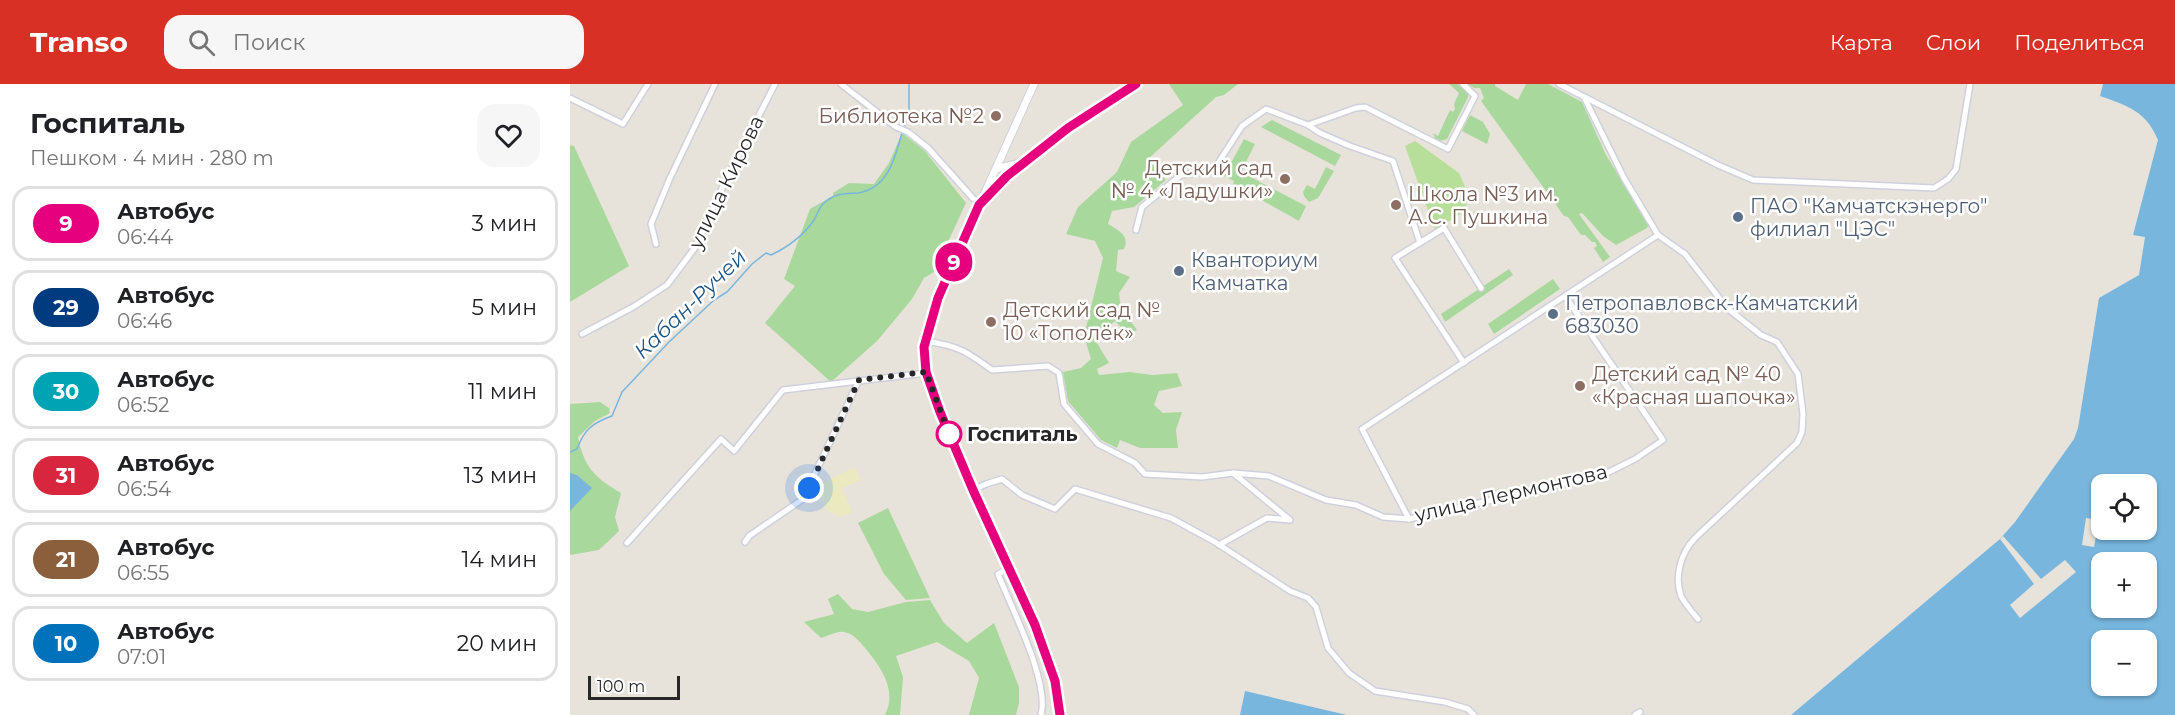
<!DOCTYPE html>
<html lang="ru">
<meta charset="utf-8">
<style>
:root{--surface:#fff;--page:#f6f6f6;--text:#202124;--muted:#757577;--line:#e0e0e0;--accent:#d93025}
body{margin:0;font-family:Montserrat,sans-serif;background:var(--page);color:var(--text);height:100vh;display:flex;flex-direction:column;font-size:22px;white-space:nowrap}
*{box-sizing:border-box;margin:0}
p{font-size:20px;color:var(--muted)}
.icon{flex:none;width:33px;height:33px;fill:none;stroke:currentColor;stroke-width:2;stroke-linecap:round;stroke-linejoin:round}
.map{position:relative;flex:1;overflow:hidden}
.panel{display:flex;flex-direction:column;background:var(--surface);width:570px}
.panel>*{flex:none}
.badge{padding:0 12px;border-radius:20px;font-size:21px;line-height:39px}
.buttons{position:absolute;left:1521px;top:390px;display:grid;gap:12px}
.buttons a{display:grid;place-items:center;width:66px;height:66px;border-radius:12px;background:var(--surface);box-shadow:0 2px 4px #0004;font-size:30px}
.scale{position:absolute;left:18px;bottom:15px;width:92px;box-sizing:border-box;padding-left:6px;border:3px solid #272727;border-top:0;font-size:16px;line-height:21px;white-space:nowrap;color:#272727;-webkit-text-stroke:4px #fff;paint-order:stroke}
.you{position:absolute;width:30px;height:30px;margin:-15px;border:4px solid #fff;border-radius:50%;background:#1a73e8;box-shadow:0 0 0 9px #1a73e833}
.map>.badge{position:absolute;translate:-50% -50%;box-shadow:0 0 0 3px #fff}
.round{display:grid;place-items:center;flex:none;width:63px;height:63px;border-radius:18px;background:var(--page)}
.summary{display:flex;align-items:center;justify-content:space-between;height:102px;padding:0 30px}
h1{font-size:28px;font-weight:700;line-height:45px}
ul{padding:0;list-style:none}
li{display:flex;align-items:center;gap:18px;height:75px;margin:0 12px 9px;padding:0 18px;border:3px solid var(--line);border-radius:18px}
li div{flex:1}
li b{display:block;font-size:22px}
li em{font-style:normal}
li .badge{min-width:66px;font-weight:700;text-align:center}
header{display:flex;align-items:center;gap:36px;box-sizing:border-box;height:84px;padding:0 30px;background:var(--accent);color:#fff}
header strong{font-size:28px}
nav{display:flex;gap:33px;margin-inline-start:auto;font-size:21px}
.search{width:420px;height:54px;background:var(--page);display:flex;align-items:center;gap:15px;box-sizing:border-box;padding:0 21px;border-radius:18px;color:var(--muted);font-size:22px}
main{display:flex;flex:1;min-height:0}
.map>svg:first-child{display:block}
.green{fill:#a9d89c}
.sand{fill:#eae9bf}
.pitch{fill:#b8df99}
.water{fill:#78b6de;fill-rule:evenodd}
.pier{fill:#e8e3da}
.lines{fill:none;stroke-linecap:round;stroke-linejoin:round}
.stream{stroke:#78b6de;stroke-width:1.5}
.minor-casing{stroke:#cfd0de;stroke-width:8}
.tertiary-casing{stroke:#cfd0de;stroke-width:9}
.secondary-casing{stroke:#cfd0de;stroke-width:10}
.minor{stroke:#fff;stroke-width:5}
.tertiary{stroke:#fff;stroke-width:7}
.secondary{stroke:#fff;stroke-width:8}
.line-casing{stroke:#fff;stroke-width:14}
.line{stroke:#e6007e;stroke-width:9}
.walk{stroke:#272727;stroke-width:6;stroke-dasharray:0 10.8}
.education-dot{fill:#8d6e63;stroke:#fff;stroke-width:2}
.service-dot{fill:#5c6f8a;stroke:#fff;stroke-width:2}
.stop-dot{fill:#fff;stroke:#e6007e;stroke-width:3}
.labels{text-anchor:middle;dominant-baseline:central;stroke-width:5;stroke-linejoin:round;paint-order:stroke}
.education-label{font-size:20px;fill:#785e54;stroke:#fff;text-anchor:start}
.street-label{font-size:20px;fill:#272727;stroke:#fff}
.service-label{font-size:20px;fill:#4e5e75;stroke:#fff;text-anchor:start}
.stop-label{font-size:20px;font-weight:bold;fill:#272727;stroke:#fff;text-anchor:start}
.water-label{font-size:21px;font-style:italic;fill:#1c5485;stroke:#fff}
</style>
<header>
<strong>Transo</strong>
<div class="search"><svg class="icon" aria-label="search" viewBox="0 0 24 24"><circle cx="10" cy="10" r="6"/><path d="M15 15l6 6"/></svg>Поиск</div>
<nav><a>Карта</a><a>Слои</a><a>Поделиться</a></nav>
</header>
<main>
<section class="panel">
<div class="summary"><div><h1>Госпиталь</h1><p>Пешком · 4 мин · 280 m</p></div><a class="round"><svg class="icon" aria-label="heart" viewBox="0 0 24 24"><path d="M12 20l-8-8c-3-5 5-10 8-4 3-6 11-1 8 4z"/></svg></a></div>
<ul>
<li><span class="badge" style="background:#e6007e;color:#fff">9</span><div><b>Автобус</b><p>06:44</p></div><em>3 мин</em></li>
<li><span class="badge" style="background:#003b80;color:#fff">29</span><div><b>Автобус</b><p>06:46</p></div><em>5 мин</em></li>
<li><span class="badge" style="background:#00a3b4;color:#fff">30</span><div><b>Автобус</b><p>06:52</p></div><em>11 мин</em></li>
<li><span class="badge" style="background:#d7263d;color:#fff">31</span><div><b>Автобус</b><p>06:54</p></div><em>13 мин</em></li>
<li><span class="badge" style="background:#8b5e3c;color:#fff">21</span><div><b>Автобус</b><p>06:55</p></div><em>14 мин</em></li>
<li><span class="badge" style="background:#0072bc;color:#fff">10</span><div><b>Автобус</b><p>07:01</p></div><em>20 мин</em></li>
</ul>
</section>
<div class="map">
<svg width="1605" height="631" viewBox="0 0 1605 631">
<rect width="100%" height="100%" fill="#e8e3da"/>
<g class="green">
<path d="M599,0H668L654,11L646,13L578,75L596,96L564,123L542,127L538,140C549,147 560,151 554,165L548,166L546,187L560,193L549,209L551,224L567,246L558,251L545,237L524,254L539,279L527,285L529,291L560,288L582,291L607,289L612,302L589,307L584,321L593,329L612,328L606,346L608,364H570L550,356L547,364L531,356L498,317L493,288L511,284L521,275L514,252L533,174L525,157L496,150L508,123L547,88L561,58L613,21Z"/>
<path d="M879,0H889L898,7V13L877,55L870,57L865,54L863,49L868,52L880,26L883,28L885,25L884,20L889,9Z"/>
<path d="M898,0H925V2L948,16L956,0H978L1012,18L1036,71L1079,140L1077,144L1046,161L1033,152L1012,129L1009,130L1040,173L1033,178L1024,164L1027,162L1025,158H1022L1015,151H1011L998,133L994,132L911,17L914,14L910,4H904Z"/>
<path d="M900,31L913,38L920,50L917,60L892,47Z"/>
<path d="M702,36L771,71L765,82L691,43Z"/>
<path d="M332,49L354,66L396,119L364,188L354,194L342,215L307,257L261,298L195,239L225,202L214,195L240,125L263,112V109L279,99L304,100L319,79Z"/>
<path d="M674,55L685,60L671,88L736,122L729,137L663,100L664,97L654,92Z"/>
<path d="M0,61L4,62L59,182L0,218Z"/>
<path d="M756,83L764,87L748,114L739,118L734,112L733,108L737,101L745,105Z"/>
<path d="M939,185L943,191L875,238L871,230Z"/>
<path d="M983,195L990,205L924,250L918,240Z"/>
<path d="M30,318L39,324L40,329L25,337L8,353C14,383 25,394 51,409L45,433L49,447L29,466L0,471V320Z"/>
<path d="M318,424L360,514L336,516L314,490L288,439Z"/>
<path d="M268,510L282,525L298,528L336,518L360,516L374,539L397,559L424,539L449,603V619L446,631H399L409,594L399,577L367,558L326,572L333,593L330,631H315C328,606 310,582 295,564C289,557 284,550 274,548C267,547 258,552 251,554L234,538L264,530L258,515Z"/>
</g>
<path class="sand" d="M285,383L291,396L272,404L282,428L271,433L258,427L244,403Z"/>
<path class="pitch" d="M845,57L889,89L900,114L892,129L865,146L835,62Z"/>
<g class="water">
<path d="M1533,0H1605V631H1221L1430,455L1445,438L1504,355L1508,344L1529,214L1569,191L1575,153L1563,151L1588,56C1576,27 1558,22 1530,12ZM1532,400H1576V446H1532ZM1532,478H1576V524H1532ZM1532,556H1576V602H1532Z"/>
<path d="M0,389L7,391L22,404L0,427Z"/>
<path d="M675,607L777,631H670Z"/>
</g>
<g class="pier">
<path d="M1516,434L1529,436L1524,463L1512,461Z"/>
<path d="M1433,452L1471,495L1495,476L1506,488L1450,534L1440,521L1464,500L1430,455Z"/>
</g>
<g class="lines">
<g class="stream">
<path d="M334,44L339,28V0"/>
<path d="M0,368L7,365C14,346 22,339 42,332L52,308L99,258L144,216L157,208L182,180L196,169L201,171C218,163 233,152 244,136C247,131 249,124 253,120C264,109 274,110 288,109C319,104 325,73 332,49"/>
</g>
<defs>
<g id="minor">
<path d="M271,0L326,43L338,48L358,64L409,121"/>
<path d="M989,0L1148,81L1183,96L1364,104L1378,95L1386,85L1400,0"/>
<path d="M1014,13L1054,94L1088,151L1115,170L1157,224L1191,251L1207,258L1228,290L1233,330L1232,348L1227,359L1125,454C1111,469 1104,492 1111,512C1115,520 1122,528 1128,535"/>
<path d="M0,14L53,40L78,0"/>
<path d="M738,41L786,24L795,23L878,65L905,12L893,0"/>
<path d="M566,146L572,123L611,91L643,87L672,42L696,25L738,41L750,49L780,62L823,77L850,159"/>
<path d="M86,160L81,140L100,94L145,0"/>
<path d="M12,250L63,223L97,201L124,165L154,100L205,0"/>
<path d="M356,257C388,262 396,267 422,286L478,282L489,289L494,320L528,360L565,379L575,390L632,393L663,389L699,392L756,416L786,421L813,433L839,435L1035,390L1065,375L1093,356L995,212"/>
<path d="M894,279L825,174L874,144L911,204"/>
<path d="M403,406L416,400L432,395L452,411L485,425L505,405L601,434L645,458L720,507L738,514L746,523L758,564L779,589L805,607L875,618L898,625L904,631"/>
<path d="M839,435L792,345L1088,151"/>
<path d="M175,458L179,452L233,415L289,296"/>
<path d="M57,459L151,355L164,367L213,306L356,289"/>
<path d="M649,461L697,434L720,436L663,389"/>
<path d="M440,484L428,490C441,523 480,598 471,631"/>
<path d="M1065,631L1070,628"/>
</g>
<g id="tertiary">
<path d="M426,85L450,79"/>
<path d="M413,113L464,0"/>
<path d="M409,121C454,72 510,36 566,0"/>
</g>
<path id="secondary" d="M409,121C393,158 356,227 354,265C353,294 368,322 378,348C401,401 426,453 450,506C466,542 491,591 489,631"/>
</defs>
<use href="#minor" class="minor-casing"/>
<use href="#tertiary" class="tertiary-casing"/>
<use href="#secondary" class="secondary-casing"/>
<use href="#minor" class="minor"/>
<use href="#tertiary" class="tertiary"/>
<use href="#secondary" class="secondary"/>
</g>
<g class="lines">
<defs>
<path id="line" d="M490,631L485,597L465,541L403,406L370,328L356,288L354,263L368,214L409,121L437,92L498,44L566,0"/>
</defs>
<use href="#line" class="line-casing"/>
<use href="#line" class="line"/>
<path class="walk" d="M239,404L289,296L356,288L379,350"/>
</g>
<g class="education-dot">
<circle cx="426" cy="32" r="6"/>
<circle cx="715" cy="95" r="6"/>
<circle cx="826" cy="121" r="6"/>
<circle cx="421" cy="238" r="6"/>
<circle cx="1010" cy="302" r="6"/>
</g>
<g class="service-dot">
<circle cx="1168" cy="133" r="6"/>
<circle cx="609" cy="187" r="6"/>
<circle cx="983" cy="230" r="6"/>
</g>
<circle class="stop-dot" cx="379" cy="350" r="12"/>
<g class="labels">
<g class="education-label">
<text x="414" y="32" text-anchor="end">Библиотека №2</text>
<text x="703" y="84" text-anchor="end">Детский сад<tspan x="703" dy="23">№ 4 «Ладушки»</tspan></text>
<text x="838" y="110">Школа №3 им.<tspan x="838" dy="23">А.С. Пушкина</tspan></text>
<text x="433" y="226">Детский сад №<tspan x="433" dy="23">10 «Тополёк»</tspan></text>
<text x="1022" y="290">Детский сад № 40<tspan x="1022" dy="23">«Красная шапочка»</tspan></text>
</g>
<g class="street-label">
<text transform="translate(156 98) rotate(-64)">улица Кирова</text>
<text transform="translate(941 409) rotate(-13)">улица Лермонтова</text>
</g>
<g class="service-label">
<text x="1180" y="122">ПАО "Камчатскэнерго"<tspan x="1180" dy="23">филиал "ЦЭС"</tspan></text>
<text x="621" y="176">Кванториум<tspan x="621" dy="23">Камчатка</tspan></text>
<text x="995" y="219">Петропавловск-Камчатский<tspan x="995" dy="23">683030</tspan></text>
</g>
<g class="stop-label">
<text x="397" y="350">Госпиталь</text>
</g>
<g class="water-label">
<text transform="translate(120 220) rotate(-44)">Кабан-Ручей</text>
</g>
</g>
</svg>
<div class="buttons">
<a><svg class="icon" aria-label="locate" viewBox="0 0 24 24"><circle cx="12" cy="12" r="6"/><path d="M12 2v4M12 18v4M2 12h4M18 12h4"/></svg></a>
<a>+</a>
<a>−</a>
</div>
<div class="scale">100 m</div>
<div class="you" style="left:239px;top:404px"></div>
<b class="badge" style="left:384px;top:178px;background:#e6007e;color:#fff">9</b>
</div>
</main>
